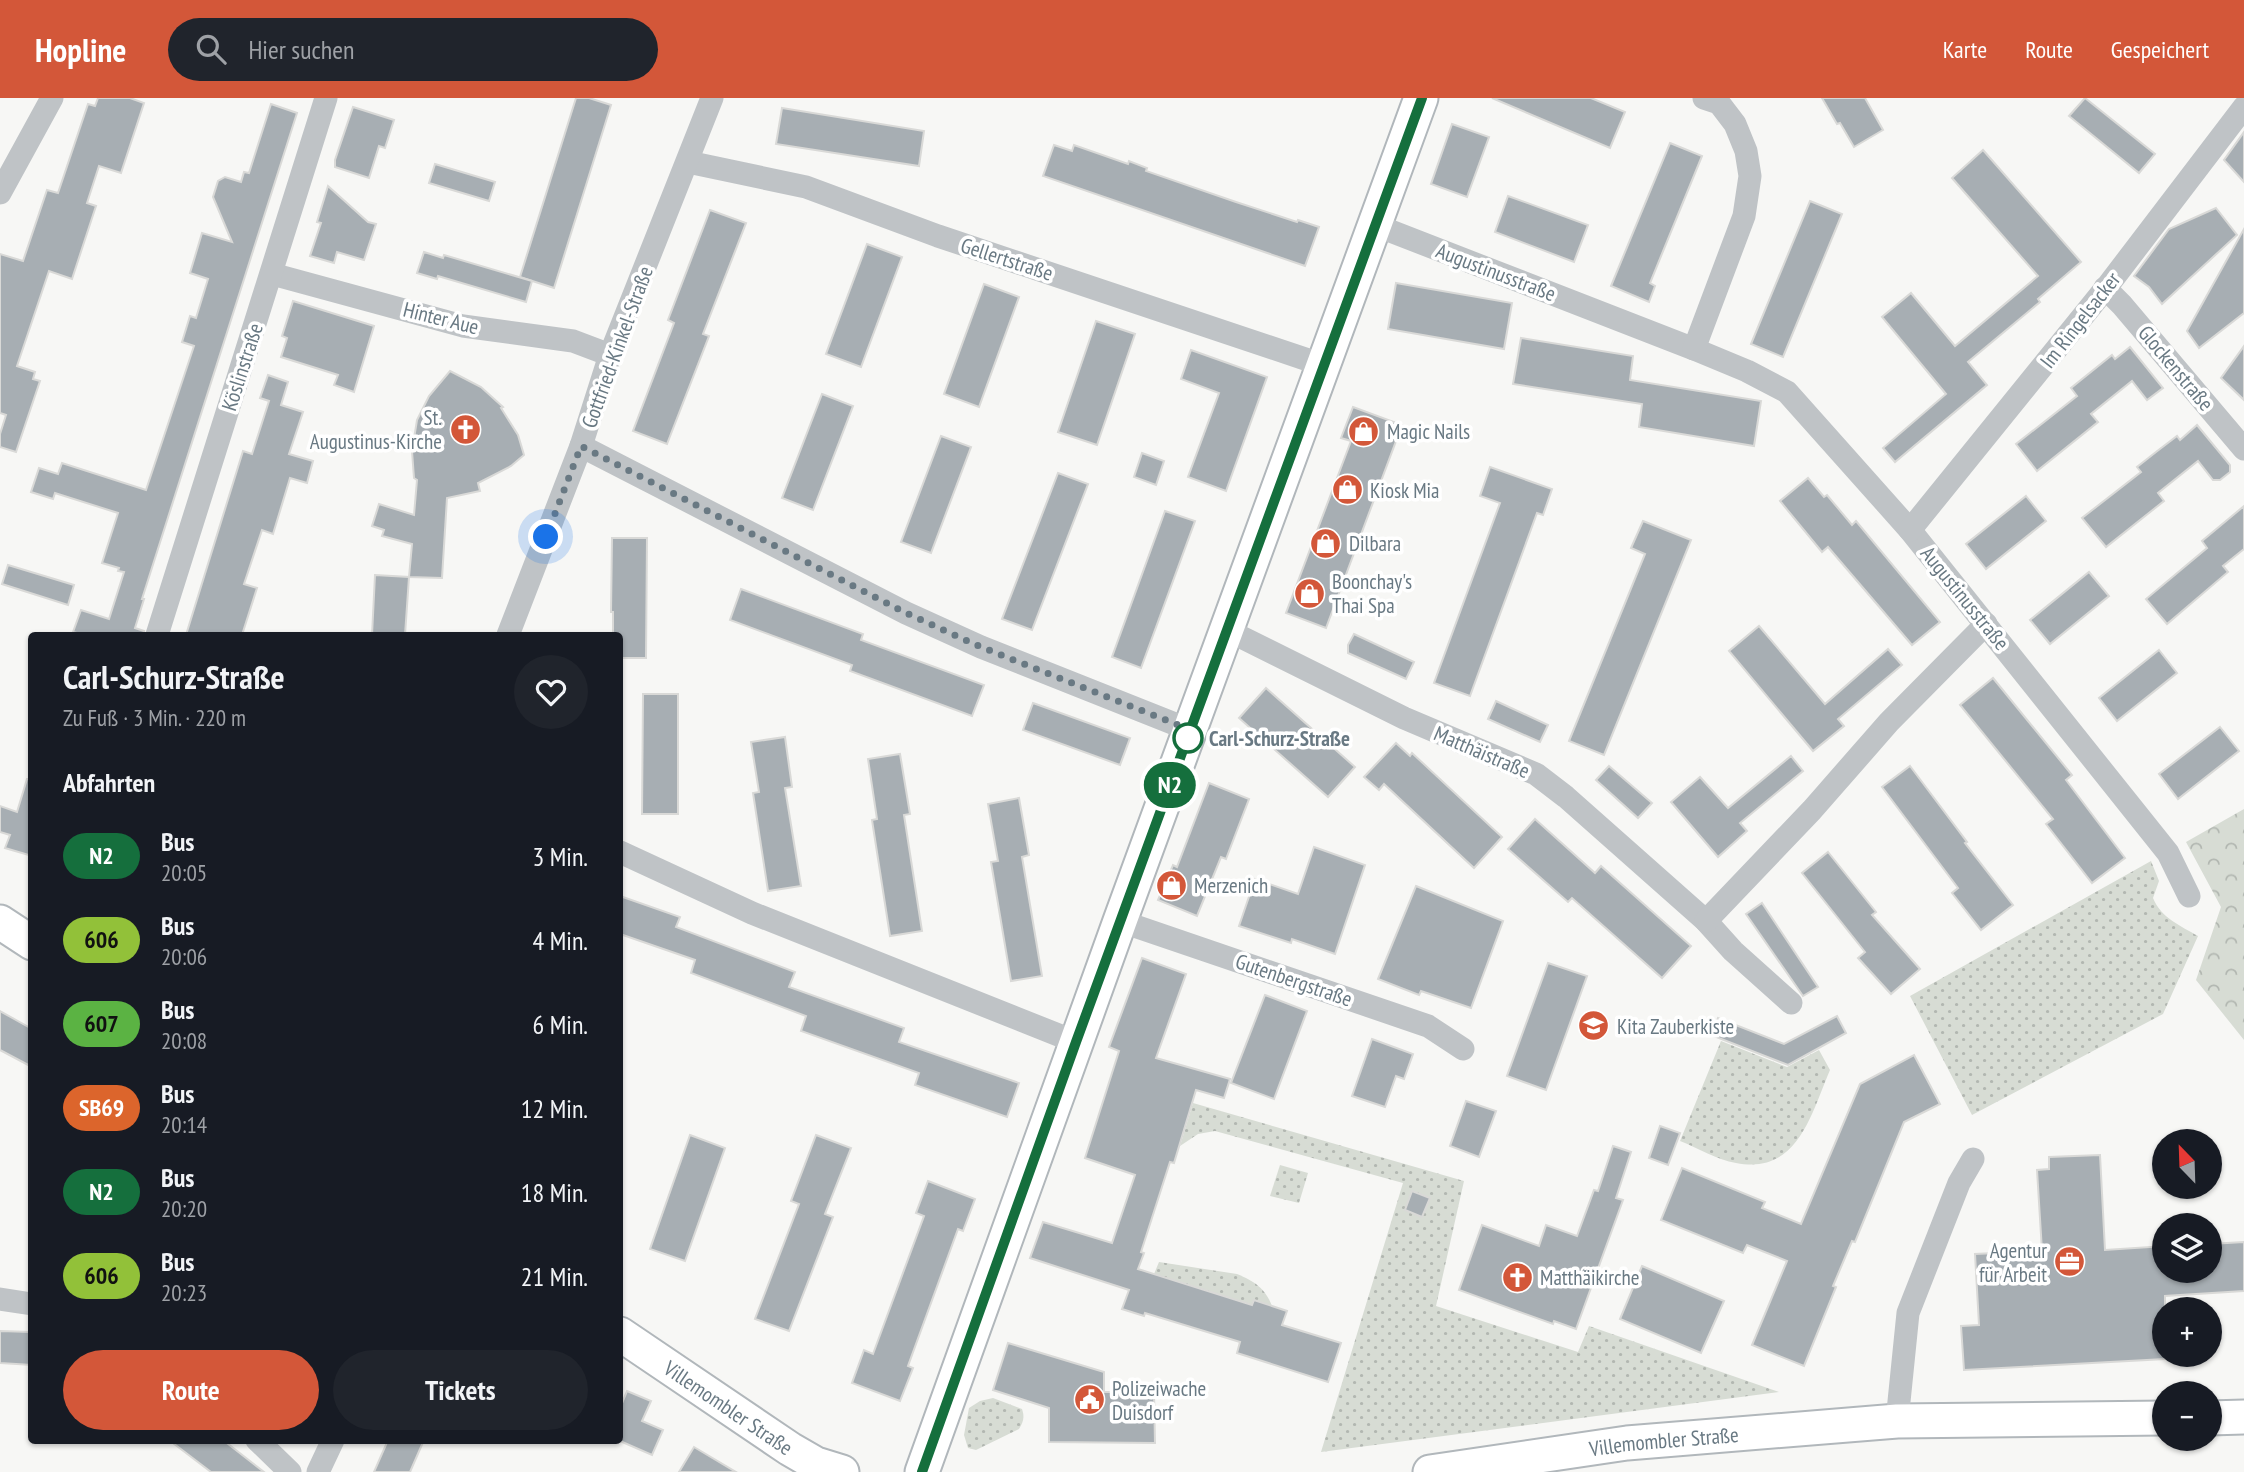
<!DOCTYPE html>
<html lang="de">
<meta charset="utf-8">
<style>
:root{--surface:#171b24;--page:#20242c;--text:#f1f3f6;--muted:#9ea1a6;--accent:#d35739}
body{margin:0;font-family:"PT Sans Narrow",sans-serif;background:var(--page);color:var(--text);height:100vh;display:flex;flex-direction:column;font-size:26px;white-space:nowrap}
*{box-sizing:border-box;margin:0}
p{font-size:23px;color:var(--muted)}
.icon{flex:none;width:38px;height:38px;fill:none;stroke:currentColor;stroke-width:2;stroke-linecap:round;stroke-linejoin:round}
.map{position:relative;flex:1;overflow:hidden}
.sheet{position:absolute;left:28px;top:534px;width:595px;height:812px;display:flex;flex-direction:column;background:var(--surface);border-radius:7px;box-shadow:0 2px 5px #0004}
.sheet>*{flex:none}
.badge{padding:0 14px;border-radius:23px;font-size:24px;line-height:46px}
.needle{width:46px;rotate:337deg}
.fabs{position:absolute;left:2152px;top:1031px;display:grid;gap:14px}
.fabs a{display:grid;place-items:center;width:70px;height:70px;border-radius:50%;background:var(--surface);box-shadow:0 2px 5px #0004;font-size:35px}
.you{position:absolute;width:35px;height:35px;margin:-18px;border:5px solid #fff;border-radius:50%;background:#1a73e8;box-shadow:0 0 0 10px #1a73e833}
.map>.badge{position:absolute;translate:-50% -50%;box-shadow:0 0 0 4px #fff}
h2{padding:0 35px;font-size:26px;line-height:63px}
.round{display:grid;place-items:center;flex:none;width:74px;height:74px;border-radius:37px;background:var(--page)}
.overview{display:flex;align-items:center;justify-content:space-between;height:119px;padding:0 35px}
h1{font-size:33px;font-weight:700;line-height:52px}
.primary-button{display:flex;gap:14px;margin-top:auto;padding:14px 35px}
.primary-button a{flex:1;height:80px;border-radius:42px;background:var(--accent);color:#fff;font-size:28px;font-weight:700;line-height:80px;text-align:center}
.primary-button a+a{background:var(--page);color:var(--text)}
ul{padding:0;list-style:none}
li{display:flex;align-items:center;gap:21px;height:84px;padding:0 35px}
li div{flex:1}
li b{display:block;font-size:26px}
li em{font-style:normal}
li .badge{min-width:77px;font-weight:700;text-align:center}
header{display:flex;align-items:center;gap:42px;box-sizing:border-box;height:98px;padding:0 35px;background:var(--accent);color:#fff}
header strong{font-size:33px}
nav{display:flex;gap:38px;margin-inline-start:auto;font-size:24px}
.search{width:490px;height:63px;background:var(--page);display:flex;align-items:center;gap:18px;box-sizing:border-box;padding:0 24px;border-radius:38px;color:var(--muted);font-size:26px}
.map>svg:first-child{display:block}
.green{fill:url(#green-dots)}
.forest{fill:url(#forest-crowns)}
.building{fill:#a7aeb3;stroke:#d9d9d7;stroke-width:2}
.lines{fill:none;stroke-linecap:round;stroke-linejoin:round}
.secondary-casing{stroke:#b1b7bb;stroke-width:37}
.street{stroke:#bfc3c6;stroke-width:23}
.secondary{stroke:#fff;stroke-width:33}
.line-casing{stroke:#fff;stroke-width:16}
.line{stroke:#156f3d;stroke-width:10}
.walk{stroke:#697983;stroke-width:7;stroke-dasharray:0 12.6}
.stop-dot{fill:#fff;stroke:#156f3d;stroke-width:3.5}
.labels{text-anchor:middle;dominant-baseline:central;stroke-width:7;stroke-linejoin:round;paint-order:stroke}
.street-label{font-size:21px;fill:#697983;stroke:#fff}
.poi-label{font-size:21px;fill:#697983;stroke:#fff;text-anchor:start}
.stop-label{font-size:21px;font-weight:bold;fill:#697983;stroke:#fff;text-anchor:start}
</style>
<header>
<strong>Hopline</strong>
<div class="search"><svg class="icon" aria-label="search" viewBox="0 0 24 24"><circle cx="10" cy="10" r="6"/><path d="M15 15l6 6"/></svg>Hier suchen</div>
<nav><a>Karte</a><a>Route</a><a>Gespeichert</a></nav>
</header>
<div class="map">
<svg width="2244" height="1374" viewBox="0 0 2244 1374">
<defs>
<pattern id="green-dots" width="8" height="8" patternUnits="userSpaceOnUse" patternTransform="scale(1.75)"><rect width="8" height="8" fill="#d7dcd4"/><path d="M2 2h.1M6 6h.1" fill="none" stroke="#b2b7b1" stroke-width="1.8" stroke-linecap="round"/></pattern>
<pattern id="forest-crowns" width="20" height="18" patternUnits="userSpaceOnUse" patternTransform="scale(1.75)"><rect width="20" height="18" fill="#d7dcd4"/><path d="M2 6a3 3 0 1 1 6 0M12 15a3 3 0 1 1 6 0" fill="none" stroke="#b2b7b1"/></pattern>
</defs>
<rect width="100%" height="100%" fill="#f7f7f5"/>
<g class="green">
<path d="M2151,763L2159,783L2153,800C2161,820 2181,828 2198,838L2163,916L1972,1017L1910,898Z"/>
<path d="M1721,943L1787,969L1819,952L1830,972C1811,1016 1798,1077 1736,1065C1717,1062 1698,1050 1680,1043Z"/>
<path d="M1193,1005L1464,1083L1436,1208L1578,1254L1589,1228L1779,1294L1321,1354L1403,1085L1215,1033L1198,1036L1180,1048Z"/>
<path d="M1280,1067L1308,1075L1299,1105L1270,1098Z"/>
<path d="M1159,1164L1237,1176C1254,1183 1265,1190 1272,1208L1252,1207L1154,1176Z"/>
<path d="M993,1300L1022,1311C1025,1320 1023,1324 1019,1331L976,1352L968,1350L964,1337L969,1310L980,1303Z"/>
</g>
<path class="forest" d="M2244,711V942L2196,882L2221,809L2186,744Z"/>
<g class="building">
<path d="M98,0H130L144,5L121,75L99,68L87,105L96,108L72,181L49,173L17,268L35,274L33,281L40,283L16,354L0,349V336L6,317L0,315V156L23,163L47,92L58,95L88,6L95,8Z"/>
<path d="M576,0H589L611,7L554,190L520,179Z"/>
<path d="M1492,0H1591L1625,14L1610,50Z"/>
<path d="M1822,0H1865L1883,32L1854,49L1840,25L1837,26Z"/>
<path d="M2085,0L2155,56L2139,75L2069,18Z"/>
<path d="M271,6L297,15L142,501H144L135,530L144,533L143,537H84L73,534L81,512L109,521L124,474L118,473L119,470L102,465L118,415L55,395L53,401L31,394L39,370L58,376L62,365L146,392L194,248L182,244L190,218L196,220L208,181L190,175L202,135L232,144L213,99L218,83L225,79L241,84L244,74L249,75Z"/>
<path d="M353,9L394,22L385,50L379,48L369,80L335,69V62Z"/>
<path d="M782,10L924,33L919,68L776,46Z"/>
<path d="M1452,26L1489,39L1467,99L1431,86Z"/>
<path d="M2244,34V84L2224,62Z"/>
<path d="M1670,45L1702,58L1650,185L1655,188L1649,204L1611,188Z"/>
<path d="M1054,47L1072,53L1074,47L1128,66L1129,63L1147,70L1146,73L1236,104L1297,124L1298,122L1319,129L1305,168L1043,78Z"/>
<path d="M1983,52L2081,164L2038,201L2040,204L1968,264L1987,287L1895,364L1883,350L1946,296L1882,219L1911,195L1955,248L2038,178L1952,80Z"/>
<path d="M435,66L495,84L489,103L429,85Z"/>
<path d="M328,88L368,124L376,126L364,162L337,154L334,165L310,158L321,125L317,124Z"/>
<path d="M1508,98L1588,127L1574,164L1495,134Z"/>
<path d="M1810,103L1842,116L1783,259L1751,246Z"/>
<path d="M2216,110L2237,137L2162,206L2149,189L2134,178L2169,131Z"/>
<path d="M710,112L746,125L703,236L709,238L667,346L633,333L674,225L668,222Z"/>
<path d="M2244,131V215L2199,250L2187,233Z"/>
<path d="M867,146L902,159L861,269L826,256Z"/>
<path d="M424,154L443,160L444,157L532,183L526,204L438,178L437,181L417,175Z"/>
<path d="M1396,185L1512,205L1504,251L1388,231Z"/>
<path d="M984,186L1019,199L979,309L944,296Z"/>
<path d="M293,203L374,228L354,294L334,287L338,277L281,259L287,240L282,238Z"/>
<path d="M1096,223L1135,236L1097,347L1058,334Z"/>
<path d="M1521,240L1633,258L1630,282L1761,303L1754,348L1639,329L1642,306L1513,286Z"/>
<path d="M2244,248V302L2221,280Z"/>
<path d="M2130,249L2163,290L2147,302L2132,283L2091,316L2098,324L2037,373L2016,346L2077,298L2071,290L2112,257L2115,261Z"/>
<path d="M1191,252L1267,279L1226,393L1188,379L1219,295L1181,281Z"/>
<path d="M450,273L481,289L503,309L501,310L518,337L524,357L511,368L478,385L480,393L447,400L442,480L409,479L412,446L382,438L384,432L372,428L379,406L414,417L417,382L414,380L412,353L417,322L429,298Z"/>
<path d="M268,277L288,284L281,307L303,314L289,356L313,363L307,385L290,380L273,436L262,432L244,486L257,490L242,537H186L243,353L252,356L269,303L260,300Z"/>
<path d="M822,296L853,308L813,412L782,400Z"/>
<path d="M1353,309L1402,327L1326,530L1286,515L1351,343L1341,340Z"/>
<path d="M2197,327L2230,367V374L2220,382H2213L2198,363L2158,395L2164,403L2106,449L2082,420L2141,374L2137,369L2156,354L2177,338L2180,342Z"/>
<path d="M941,338L971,349L931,455L901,444Z"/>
<path d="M1142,355L1164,363L1156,387L1134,379Z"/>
<path d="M1490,369L1552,391L1543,417L1537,415L1470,598L1434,585L1500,405L1480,398Z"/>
<path d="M1058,375L1088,386L1032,532L1002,521Z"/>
<path d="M1808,380L1824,399L1827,397L1852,427L1856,423L1940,524L1912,547L1828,449L1822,454L1780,403Z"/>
<path d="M2026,398L2046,423L1986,471L1966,446Z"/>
<path d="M2244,408V451L2223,468L2228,474L2167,526L2146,501L2207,450L2202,443Z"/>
<path d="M1165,413L1195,423L1141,570L1112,559Z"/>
<path d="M1643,423L1691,442L1604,657L1569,643L1645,456L1631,450Z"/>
<path d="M612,440H647L646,560H620V537H613V514H611Z"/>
<path d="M8,467L74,487L68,507L2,486Z"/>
<path d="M2089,474L2109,498L2050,546L2030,522Z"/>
<path d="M375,477L409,479L405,537H372Z"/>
<path d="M741,491L863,536L861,542L984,587L972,618L850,573L852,567L730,522Z"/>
<path d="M1759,528L1825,606L1888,551L1902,567L1838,621L1844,628L1813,653L1729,553Z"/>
<path d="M1354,536L1414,564L1406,581L1348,555V547Z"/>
<path d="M2159,552L2177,575L2117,623L2099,600Z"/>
<path d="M1993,580L2072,677L2066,682L2125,760L2092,785L2046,726L2053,721L1960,607Z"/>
<path d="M1266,590L1355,669L1328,699L1239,620Z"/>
<path d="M643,596H678V716H642Z"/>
<path d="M1496,603L1548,627L1540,644L1488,621Z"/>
<path d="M1033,605L1130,640L1120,667L1023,632Z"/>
<path d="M2220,629L2239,653L2178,701L2159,676Z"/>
<path d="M785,639L792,689L785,690L801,788L768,793L753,695L759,694L751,644Z"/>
<path d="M1396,645L1410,658L1412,655L1502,739L1474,770L1384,686L1379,692L1364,679Z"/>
<path d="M900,656L910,716L904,717L922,833L890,838L872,722L877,721L868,661Z"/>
<path d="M1791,658L1803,673L1740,725L1747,733L1718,759L1671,704L1700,679L1728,710Z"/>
<path d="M1609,668L1652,705L1638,720L1596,682Z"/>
<path d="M1910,668L1967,744L1965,745L2013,807L1981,832L1952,795L1958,790L1882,689Z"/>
<path d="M27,681H32V758L5,750L10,737L0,734V708L17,714Z"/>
<path d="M1209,685L1249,701L1226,761L1221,759L1197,818L1158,802L1173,767L1177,769Z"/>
<path d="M1019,700L1029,757L1022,759L1042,878L1011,883L991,764L998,763L988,706Z"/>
<path d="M1535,721L1595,775L1601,768L1691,848L1662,880L1572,800L1568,804L1508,751Z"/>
<path d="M1314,749L1365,767L1335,856L1292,841L1291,845L1239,828L1255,781L1298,796Z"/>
<path d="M1828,754L1876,814L1872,817L1920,871L1891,896L1858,860L1865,854L1802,775Z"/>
<path d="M1416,788L1503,823L1471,910L1421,893L1419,897L1378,881Z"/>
<path d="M620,798L680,819L676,829L795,874L789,889L904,930L899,944L1019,985L1007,1019L915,987L919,975L801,933L806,918L691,875L695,862L620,836Z"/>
<path d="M1762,805L1818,889L1803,898L1746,816Z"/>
<path d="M1142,860L1186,876L1156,960L1230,981L1224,1000L1196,992L1174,1065L1170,1064L1141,1154L1144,1155L1138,1171L1252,1207L1254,1202L1287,1213L1282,1227L1341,1245L1328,1284L1237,1255L1240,1244L1145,1215L1144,1218L1122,1211L1129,1192L1030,1160L1043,1124L1112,1145L1135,1077L1085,1060L1119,953L1109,949Z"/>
<path d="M1548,865L1587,878L1546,992L1507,978Z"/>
<path d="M1265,897L1307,913L1274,1001L1231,985Z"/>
<path d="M0,913L32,931V969L0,952Z"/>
<path d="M1837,918L1846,935L1788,967L1711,937L1718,920L1784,946Z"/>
<path d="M1372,941L1413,956L1404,981L1396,978L1385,1009L1352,998Z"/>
<path d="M1914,957L1940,1006L1904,1024L1855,1144L1852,1143L1833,1188L1836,1189L1804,1268L1752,1247L1787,1163L1747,1147L1743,1155L1661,1122L1682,1070L1765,1104L1762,1110L1801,1126L1860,986Z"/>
<path d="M1466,1003L1496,1013L1479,1059L1450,1048Z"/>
<path d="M1660,1028L1680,1035L1668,1067L1649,1060Z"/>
<path d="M690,1037L725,1050L685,1163L650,1151Z"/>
<path d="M816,1037L851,1050L825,1116L833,1119L789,1233L755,1221L799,1106L791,1103Z"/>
<path d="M1613,1048L1631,1054L1616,1100L1623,1102L1576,1231L1554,1223L1553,1226L1459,1192L1482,1127L1539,1148L1546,1127L1577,1138L1594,1092L1598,1093Z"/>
<path d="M2100,1057L2105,1152L2165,1148V1172H2210V1146L2244,1144V1193L2165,1198V1261L1964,1272L1961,1228L1979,1227L1975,1156L2042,1153L2037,1072L2049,1071V1059Z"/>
<path d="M928,1083L975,1101L963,1133L958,1131L908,1268L913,1270L900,1303L852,1285L864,1252L873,1256L924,1118L916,1115Z"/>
<path d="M1412,1093L1430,1100L1422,1119L1405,1112Z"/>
<path d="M1642,1168L1724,1203L1701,1255L1620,1221Z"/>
<path d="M0,1233L32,1234V1267L0,1265Z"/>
<path d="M1008,1245L1104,1274V1294H1154L1155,1345L1049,1344V1310L993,1292Z"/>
<path d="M627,1293L651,1303L642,1323L663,1332L652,1357L620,1343V1310Z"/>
<path d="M169,1342H223L264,1374H211Z"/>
<path d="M388,1342H424L410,1374H374Z"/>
<path d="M694,1349L736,1374H679Z"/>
</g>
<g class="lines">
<defs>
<g id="secondary">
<path d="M0,824L32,845"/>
<path id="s1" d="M620,1236L790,1351L816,1366L842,1374"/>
<path d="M2210,1320L2244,1319"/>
<path d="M922,1374L1120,823L1421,0"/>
<path id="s2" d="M1430,1374L1627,1345L1897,1323L2165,1320"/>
</g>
</defs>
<use href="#secondary" class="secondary-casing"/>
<g class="street">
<path d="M688,64L806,89L938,138L1323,267"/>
<path d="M0,95L52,0"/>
<path d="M1375,127L1694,251L1747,273L1787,294L1910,432L2168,755L2189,798"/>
<path d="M272,176L463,228L573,243L610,257"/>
<path d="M2105,190L2122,207L2244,351"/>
<path d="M1694,251L1744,118L1750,78L1746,53L1735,26L1719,5L1704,0"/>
<path d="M581,348L906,515L981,549L1190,632"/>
<path d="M1910,432L2109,186L2244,9"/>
<path d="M1227,532L1404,620L1536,676L1566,699L1706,823L1733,853L1791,905"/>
<path d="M157,537L326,0"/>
<path d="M508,537L581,348L610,257L712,0"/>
<path d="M620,754L752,815L1076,944"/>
<path d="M1120,823L1428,928L1463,951"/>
<path d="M1706,823L1812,712L1889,624L1986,526"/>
<path d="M0,1201L32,1206"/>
<path d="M1897,1323L1908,1215L1959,1085L1973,1061"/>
<path d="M257,1342L290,1374"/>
<path d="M318,1374L333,1342"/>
</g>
<use href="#secondary" class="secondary"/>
</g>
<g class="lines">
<defs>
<path id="line" d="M922,1374L1076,944L1422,0"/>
</defs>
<use href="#line" class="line-casing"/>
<use href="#line" class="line"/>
<path class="walk" d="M546,439L581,348L906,515L981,549L1191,632L1188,640"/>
</g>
<defs>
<symbol id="church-disc" viewBox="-11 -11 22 22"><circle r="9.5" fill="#d35739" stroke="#fff"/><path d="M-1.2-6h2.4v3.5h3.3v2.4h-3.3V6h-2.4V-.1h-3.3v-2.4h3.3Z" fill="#fff"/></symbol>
<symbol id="shop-disc" viewBox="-11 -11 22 22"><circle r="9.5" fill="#d35739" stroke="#fff"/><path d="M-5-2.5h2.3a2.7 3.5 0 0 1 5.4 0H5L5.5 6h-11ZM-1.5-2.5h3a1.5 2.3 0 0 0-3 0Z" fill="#fff"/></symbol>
<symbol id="school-disc" viewBox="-11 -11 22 22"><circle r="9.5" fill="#d35739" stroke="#fff"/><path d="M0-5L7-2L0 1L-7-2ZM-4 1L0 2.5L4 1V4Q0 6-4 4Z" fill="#fff"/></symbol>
<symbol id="office-disc" viewBox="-11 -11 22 22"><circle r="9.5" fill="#d35739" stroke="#fff"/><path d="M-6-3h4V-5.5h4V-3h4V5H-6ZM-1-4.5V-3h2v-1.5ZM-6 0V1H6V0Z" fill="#fff"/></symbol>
<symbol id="civic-disc" viewBox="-11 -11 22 22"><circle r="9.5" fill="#d35739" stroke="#fff"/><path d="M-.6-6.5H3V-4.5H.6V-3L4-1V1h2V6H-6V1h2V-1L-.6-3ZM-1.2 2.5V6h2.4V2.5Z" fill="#fff"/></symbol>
</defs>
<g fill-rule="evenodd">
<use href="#church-disc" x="448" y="314" width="35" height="35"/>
<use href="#shop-disc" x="1346" y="316" width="35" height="35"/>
<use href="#shop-disc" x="1330" y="374" width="35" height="35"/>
<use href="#shop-disc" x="1308" y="428" width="35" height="35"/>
<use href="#shop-disc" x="1292" y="478" width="35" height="35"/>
<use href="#shop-disc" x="1154" y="770" width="35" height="35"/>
<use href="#school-disc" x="1576" y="910" width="35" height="35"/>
<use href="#office-disc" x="2052" y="1146" width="35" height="35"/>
<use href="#church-disc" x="1500" y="1162" width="35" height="35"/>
<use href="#civic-disc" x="1072" y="1284" width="35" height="35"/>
</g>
<circle class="stop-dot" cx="1188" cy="640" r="14"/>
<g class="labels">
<g class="street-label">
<text transform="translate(1007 161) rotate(18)">Gellertstraße</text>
<text transform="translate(1496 174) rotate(21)">Augustinusstraße</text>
<text transform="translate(441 220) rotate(14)">Hinter Aue</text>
<text transform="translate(2080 222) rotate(-52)">Im Ringelsacker</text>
<text transform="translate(617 249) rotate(-70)">Gottfried-Kinkel-Straße</text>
<text transform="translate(242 269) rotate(-72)">Köslinstraße</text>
<text transform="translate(2176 270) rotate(50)">Glockenstraße</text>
<text transform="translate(1965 500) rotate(51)">Augustinusstraße</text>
<text transform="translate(1482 654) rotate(23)">Matthäistraße</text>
<text transform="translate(1294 882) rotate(19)">Gutenbergstraße</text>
<text stroke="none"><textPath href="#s1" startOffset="131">Villemombler Straße</textPath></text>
<text stroke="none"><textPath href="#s2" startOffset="236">Villemombler Straße</textPath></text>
</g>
<g class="poi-label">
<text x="442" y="319" text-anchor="end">St.<tspan x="442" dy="24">Augustinus-Kirche</tspan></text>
<text x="1387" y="333">Magic Nails</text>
<text x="1370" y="392">Kiosk Mia</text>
<text x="1349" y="445">Dilbara</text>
<text x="1332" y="483">Boonchay's<tspan x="1332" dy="24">Thai Spa</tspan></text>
<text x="1194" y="787">Merzenich</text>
<text x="1617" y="928">Kita Zauberkiste</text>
<text x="2047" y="1152" text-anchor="end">Agentur<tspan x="2047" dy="24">für Arbeit</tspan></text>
<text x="1540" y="1179">Matthäikirche</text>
<text x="1112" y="1290">Polizeiwache<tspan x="1112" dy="24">Duisdorf</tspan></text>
</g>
<g class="stop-label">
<text x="1209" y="640">Carl-Schurz-Straße</text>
</g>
</g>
</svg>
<div class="fabs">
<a><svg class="needle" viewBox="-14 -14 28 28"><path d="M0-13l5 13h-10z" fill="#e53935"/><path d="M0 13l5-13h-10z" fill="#9ea1a6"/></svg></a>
<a><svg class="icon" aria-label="layers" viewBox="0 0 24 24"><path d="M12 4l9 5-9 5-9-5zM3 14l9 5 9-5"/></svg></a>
<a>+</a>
<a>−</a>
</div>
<div class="you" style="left:546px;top:439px"></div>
<b class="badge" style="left:1170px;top:687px;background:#156f3d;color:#fff">N2</b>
<section class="sheet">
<div class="overview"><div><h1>Carl-Schurz-Straße</h1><p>Zu Fuß · 3 Min. · 220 m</p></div><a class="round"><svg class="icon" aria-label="heart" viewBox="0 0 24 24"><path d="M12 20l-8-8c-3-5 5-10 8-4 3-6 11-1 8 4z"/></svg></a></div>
<h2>Abfahrten</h2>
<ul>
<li><span class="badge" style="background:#156f3d;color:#fff">N2</span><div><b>Bus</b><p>20:05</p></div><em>3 Min.</em></li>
<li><span class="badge" style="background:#92c139;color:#111">606</span><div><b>Bus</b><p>20:06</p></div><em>4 Min.</em></li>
<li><span class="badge" style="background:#5bb343;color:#111">607</span><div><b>Bus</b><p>20:08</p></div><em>6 Min.</em></li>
<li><span class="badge" style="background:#dc652c;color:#fff">SB69</span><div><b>Bus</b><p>20:14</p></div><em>12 Min.</em></li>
<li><span class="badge" style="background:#156f3d;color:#fff">N2</span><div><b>Bus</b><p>20:20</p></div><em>18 Min.</em></li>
<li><span class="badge" style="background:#92c139;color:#111">606</span><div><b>Bus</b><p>20:23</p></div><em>21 Min.</em></li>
</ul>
<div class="primary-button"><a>Route</a><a>Tickets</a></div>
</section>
</div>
